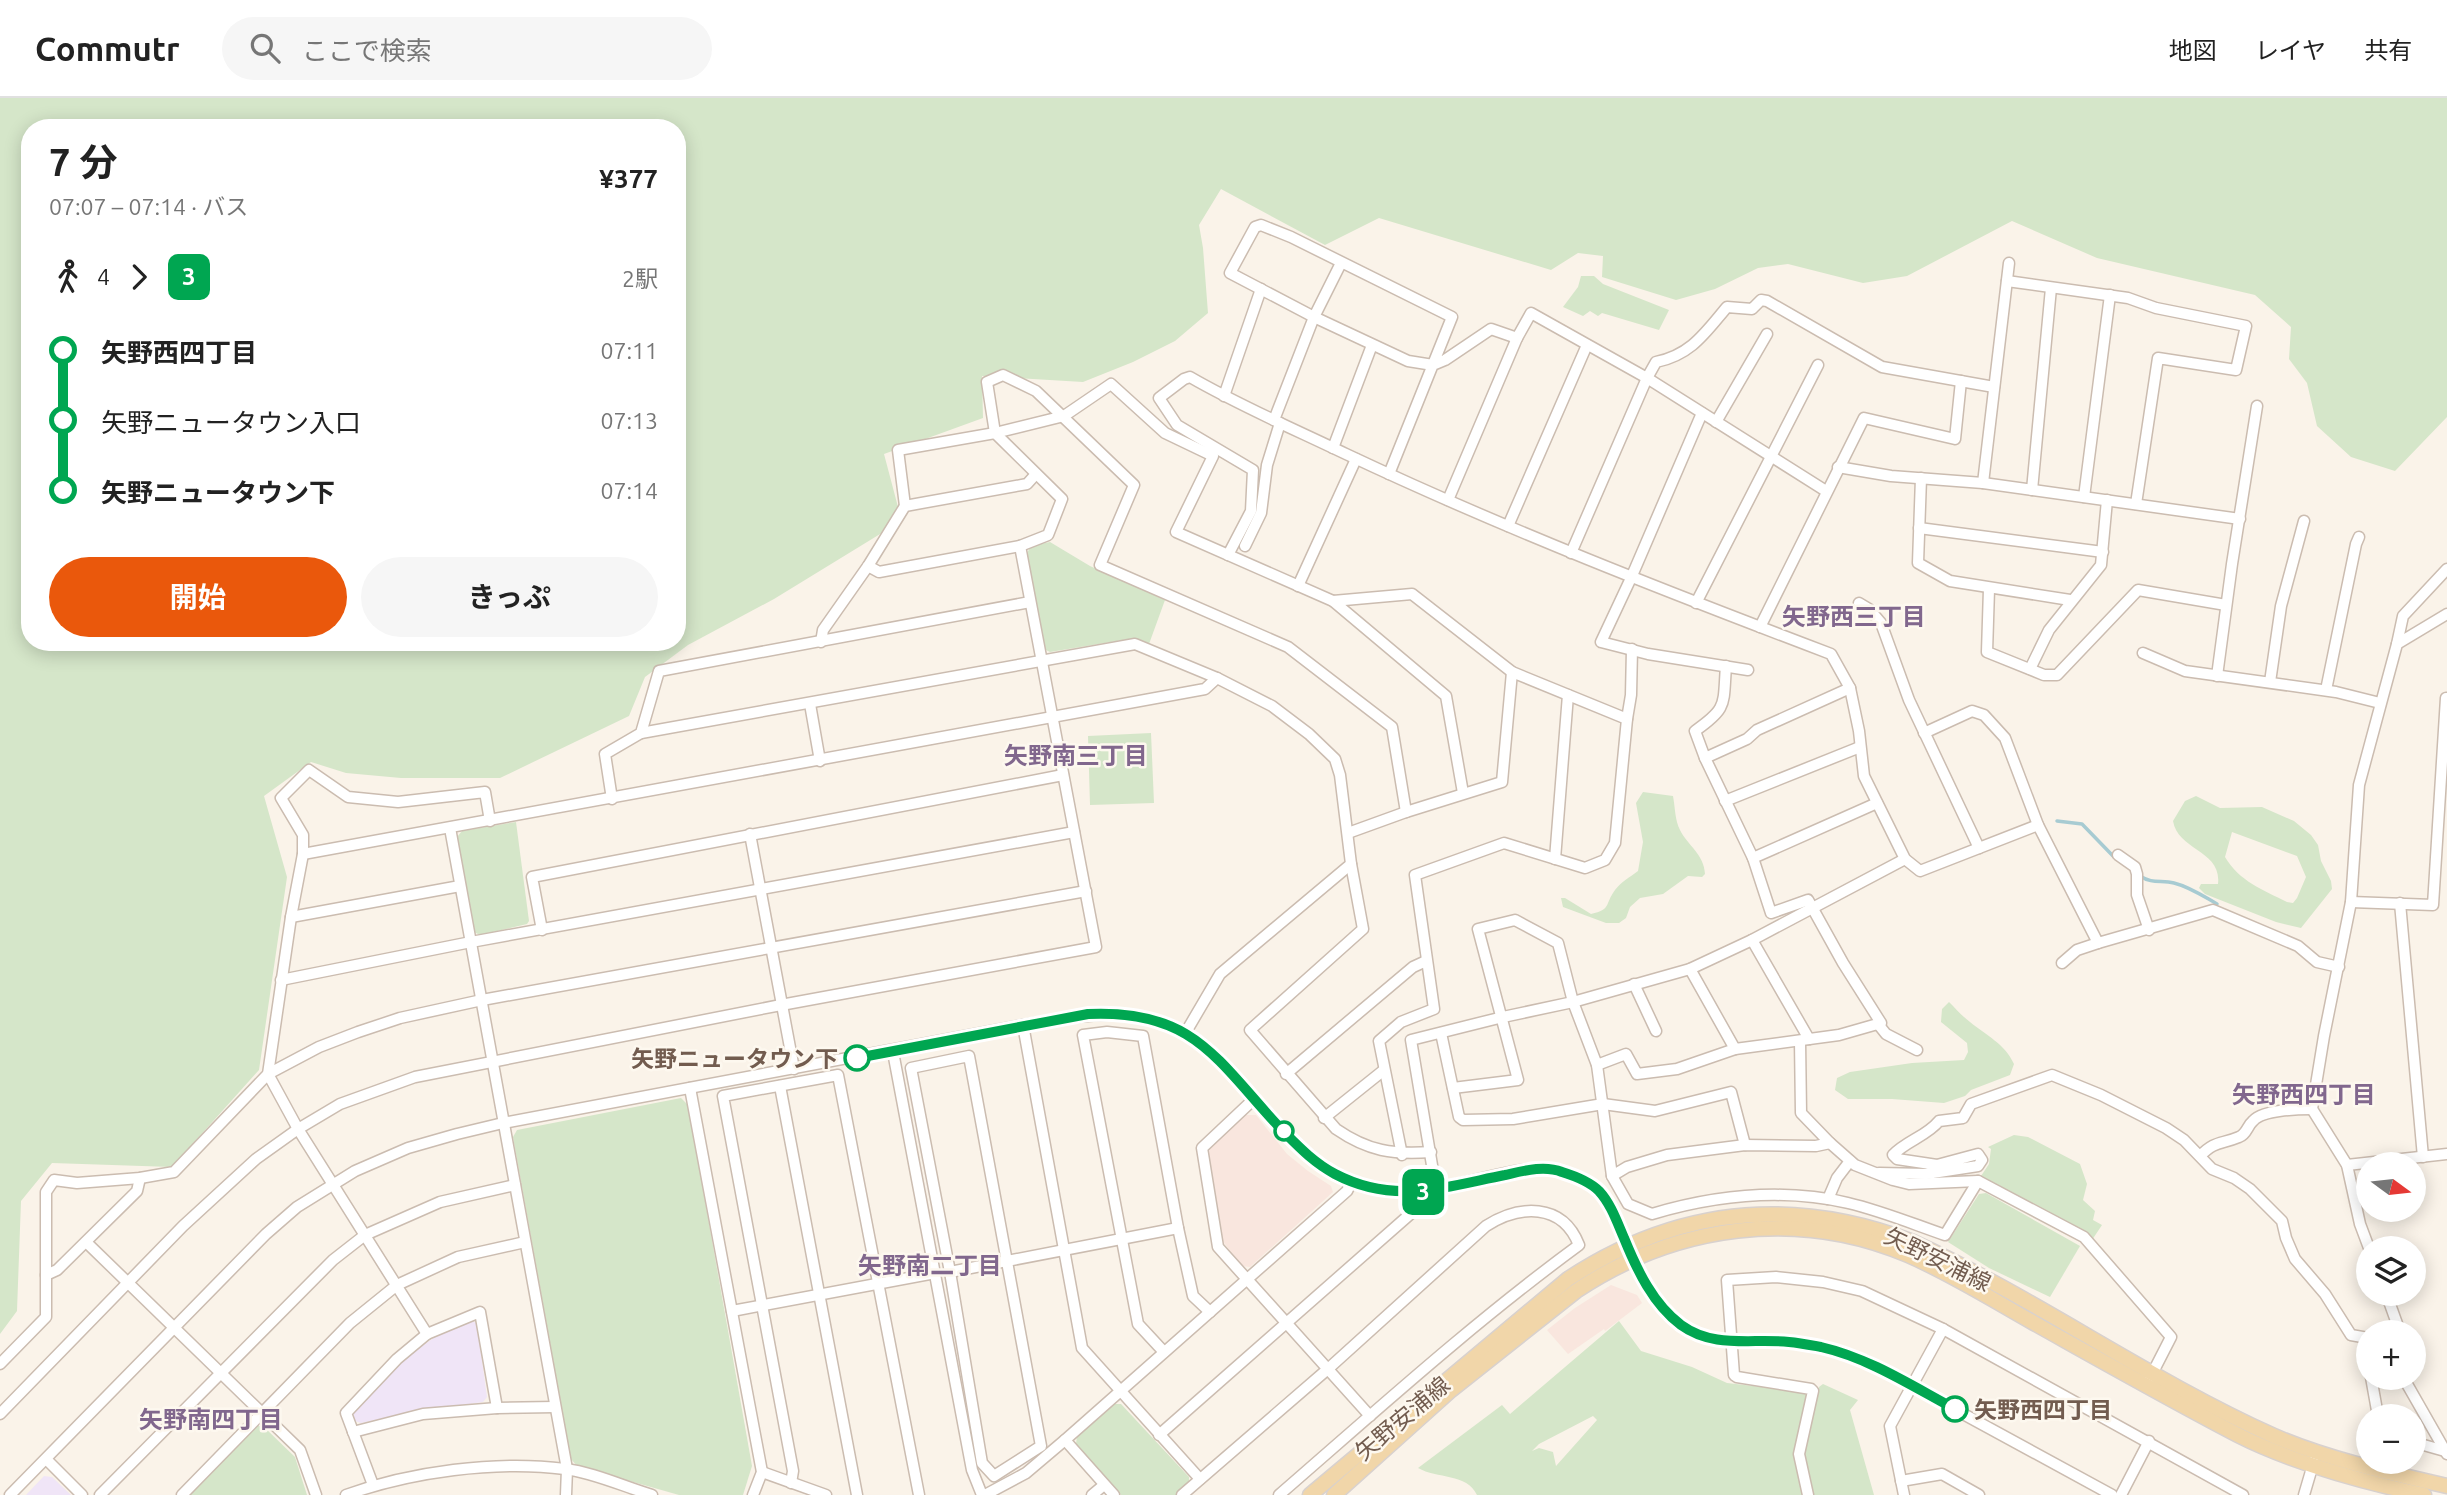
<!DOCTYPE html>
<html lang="ja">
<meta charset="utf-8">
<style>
:root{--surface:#fff;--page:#f6f6f6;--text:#222;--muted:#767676;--line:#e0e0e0;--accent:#ea580c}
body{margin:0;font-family:Ubuntu,"Noto Sans JP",sans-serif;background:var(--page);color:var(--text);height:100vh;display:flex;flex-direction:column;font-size:26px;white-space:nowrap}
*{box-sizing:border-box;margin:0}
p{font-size:23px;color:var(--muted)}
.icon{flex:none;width:38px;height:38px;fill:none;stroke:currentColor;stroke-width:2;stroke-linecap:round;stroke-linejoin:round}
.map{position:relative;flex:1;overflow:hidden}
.drawer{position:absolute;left:21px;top:21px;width:665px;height:532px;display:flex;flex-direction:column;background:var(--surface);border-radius:28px;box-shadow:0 4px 18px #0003}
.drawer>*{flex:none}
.badge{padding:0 14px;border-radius:10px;font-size:24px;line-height:46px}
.needle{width:46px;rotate:105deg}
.buttons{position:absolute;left:2356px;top:1054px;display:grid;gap:14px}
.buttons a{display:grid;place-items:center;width:70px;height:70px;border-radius:50%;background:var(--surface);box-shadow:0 4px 18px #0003;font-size:35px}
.map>.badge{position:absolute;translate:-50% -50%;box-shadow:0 0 0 4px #fff}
.legs{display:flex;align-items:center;gap:10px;height:77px;padding:0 28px;font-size:23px}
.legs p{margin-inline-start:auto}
.head{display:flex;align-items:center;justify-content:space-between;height:119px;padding:0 28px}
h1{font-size:38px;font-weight:700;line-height:52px}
.cta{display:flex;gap:14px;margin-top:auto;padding:14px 28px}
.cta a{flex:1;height:80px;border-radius:42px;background:var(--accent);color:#fff;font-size:28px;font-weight:700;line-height:80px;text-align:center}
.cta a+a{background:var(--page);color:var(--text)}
ul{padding:0 28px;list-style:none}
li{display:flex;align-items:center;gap:24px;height:70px;font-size:26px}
li i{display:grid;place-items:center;width:10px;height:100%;margin:0 9px;background:currentColor}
li i::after{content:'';width:18px;height:18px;margin:-9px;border:5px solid;border-radius:50%;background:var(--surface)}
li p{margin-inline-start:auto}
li:first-child i{background:linear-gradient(#0000 50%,currentColor 0)}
li:last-child i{background:linear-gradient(currentColor 50%,#0000 0)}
header{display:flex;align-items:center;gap:42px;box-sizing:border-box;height:98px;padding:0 35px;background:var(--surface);border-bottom:2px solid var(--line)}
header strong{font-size:33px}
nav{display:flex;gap:38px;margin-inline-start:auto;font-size:24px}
.search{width:490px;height:63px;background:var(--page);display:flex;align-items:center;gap:18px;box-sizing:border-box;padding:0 24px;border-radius:38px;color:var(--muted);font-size:26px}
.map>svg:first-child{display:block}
.commercial{fill:#f9e6de}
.education{fill:#f0e5f7}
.green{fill:#d5e6c9;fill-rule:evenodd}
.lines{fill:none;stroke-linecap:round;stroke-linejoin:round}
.stream{stroke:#a7cbd2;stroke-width:3.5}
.minor-casing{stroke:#cbbcb0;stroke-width:13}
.major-casing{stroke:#d8d1ce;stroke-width:17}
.minor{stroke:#fff;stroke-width:10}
.major{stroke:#f1d6a9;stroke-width:14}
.line-1-casing{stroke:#fff;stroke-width:16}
.line-1{stroke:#00a651;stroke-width:10}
.stop-1-dot{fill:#fff;stroke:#00a651;stroke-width:3.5}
.labels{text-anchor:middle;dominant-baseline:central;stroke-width:5;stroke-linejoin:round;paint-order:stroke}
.stop-label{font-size:23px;font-weight:bold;fill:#725c4f;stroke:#fdf8ef;text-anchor:end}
.street-label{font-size:23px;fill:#725c4f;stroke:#fdf8ef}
.neighbourhood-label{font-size:24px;font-weight:bold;fill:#81678d;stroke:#fdf8ef}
</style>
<header>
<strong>Commutr</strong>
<div class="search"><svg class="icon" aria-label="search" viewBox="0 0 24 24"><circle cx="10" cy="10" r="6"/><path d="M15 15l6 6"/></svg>ここで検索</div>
<nav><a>地図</a><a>レイヤ</a><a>共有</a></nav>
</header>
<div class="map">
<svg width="2447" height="1397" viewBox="0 0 2447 1397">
<rect width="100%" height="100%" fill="#faf3e9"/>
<g class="commercial">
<path d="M1246,1017H1256L1287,1056L1308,1073L1331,1088L1333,1094L1250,1169L1242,1168L1221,1141L1206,1059L1208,1050Z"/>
<path d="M1611,1187L1637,1197L1642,1205L1605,1233L1604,1231L1568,1256L1547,1232L1575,1210Z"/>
</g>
<g class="education">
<path d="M470,1221L477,1226L487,1299L483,1304L408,1315L361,1325L355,1323L352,1318L354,1311L400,1264L442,1234Z"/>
<path d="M44,1378L52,1379L71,1397H26Z"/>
</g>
<g class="green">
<path d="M0,0H2447V319L2395,373L2351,359L2317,328L2307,285L2289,261L2291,229L2255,197L2097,160L2012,123L1907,178L1863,185L1788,166L1758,170L1715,191L1676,202L1602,179L1603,158L1578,155L1551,172L1379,120L1325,147L1221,91L1199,127L1203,150L1208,215L1175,243L1133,264L1083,284L982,278L983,320L884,356L898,409L885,433L774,501L688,547L645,579L629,618L500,680H401L346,675L311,664L264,698L287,779L259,972L172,1069L52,1065L21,1103L17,1213L0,1236ZM30,30H677V544H30Z"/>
<path d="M1581,178H1594L1603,186L1669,212L1659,232L1602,215L1598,218L1590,213L1583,218L1563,209L1578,189Z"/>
<path d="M1050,444L1090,468L1165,502L1149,546L1135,540L1050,554L1044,551L1027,455L1031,448Z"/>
<path d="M1151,635L1154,705L1090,707L1088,638Z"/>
<path d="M1643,694L1673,698C1675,708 1675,723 1680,732C1688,748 1704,756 1705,776L1702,779L1688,778L1663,796L1640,800L1630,809L1626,820L1619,825H1606L1563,809L1561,800H1565L1591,816C1612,811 1604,807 1615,792C1621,784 1630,779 1638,773L1643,744L1636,705Z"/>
<path d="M2196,698L2220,710L2262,709L2294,723L2311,737L2318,747L2321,763L2331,783L2332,791L2301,830L2276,824L2205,796L2199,790L2201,786H2218C2222,752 2178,753 2173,723L2185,703ZM2232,734L2297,758L2306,779L2297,800L2293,805L2287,804C2263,792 2239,783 2225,759Z"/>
<path d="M516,724L529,823L527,826L480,837L474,834L457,739L462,733Z"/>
<path d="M1949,904C1956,911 1962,918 1970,924C1986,937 2005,946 2014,966L2010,977L1971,992L1965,998L1944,1005L1892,1001H1848L1835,992L1837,980L1850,974L1912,965L1964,962L1968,954L1967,945L1941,924L1942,911Z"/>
<path d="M681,1000L688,1007L752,1368L743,1397H679L577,1368L571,1361L513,1039L517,1032Z"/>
<path d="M2014,1037L2028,1039L2080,1066L2087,1086L2083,1102L2095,1113L2093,1122L2102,1127L2092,1142L2082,1133L1981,1078L1989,1066L1991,1051L1988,1049Z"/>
<path d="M1986,1095L2080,1148L2050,1199L1989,1170L1948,1144L1979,1096Z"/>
<path d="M1619,1223L1641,1253L1692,1269L1727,1285L1806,1294L1808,1297L1797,1353L1805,1397H1477C1467,1375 1437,1381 1418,1370L1502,1307L1510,1316ZM1593,1318L1597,1322L1556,1368L1553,1354L1539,1350L1532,1353L1539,1346Z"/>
<path d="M1823,1286L1858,1302L1850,1312L1874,1397H1813L1804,1352L1819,1289Z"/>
<path d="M1115,1306H1121L1189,1379V1385L1176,1397H1121L1076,1346L1077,1338Z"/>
<path d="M255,1328H263L295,1359L307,1397H188Z"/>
</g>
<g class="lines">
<g class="stream">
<path d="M2057,723L2082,726L2114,759"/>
<path d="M2140,778C2152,786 2161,782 2174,785C2190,789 2203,798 2217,806"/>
</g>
<defs>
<g id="minor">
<path d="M2007,183L2128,200L2156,210L2246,228L2236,272L2158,260L2136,406"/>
<path d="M1224,298L1261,191"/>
<path d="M1702,315L1631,480L1601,544L1648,556L1748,572"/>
<path d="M1274,322L1314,219L1341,165"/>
<path d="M1716,324L1767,236"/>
<path d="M1333,350L1372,247"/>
<path d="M1838,369L1891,378L1983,385L2240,421"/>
<path d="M1389,376L1452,219L1291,139L1261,127L1255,129L1230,175L1314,219L1408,263L1433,267L1445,262L1491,231L1517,240"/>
<path d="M1921,380L1918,465L1950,483L2070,502"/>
<path d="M1983,385L2009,165"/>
<path d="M2032,392L2051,190"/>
<path d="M2084,399L2110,197"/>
<path d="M1448,402L1517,240L1531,215L1647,280L1826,393"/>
<path d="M905,408L898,352L995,335L1064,318L1111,286L1165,335L1213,358L1176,434L1333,503L1446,598L1463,695"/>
<path d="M1508,428L1587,247"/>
<path d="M1919,430L2103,454"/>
<path d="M1245,448L1261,415L1267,367L1280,325"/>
<path d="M1571,455L1647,280L1656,264C1691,257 1705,235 1727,209L1752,211L1761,202L1767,203L1882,269L1994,289"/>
<path d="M1228,457L1251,413L1253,372L1177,327L1159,300L1184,281L1190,279C1240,308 1294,331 1346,356C1505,431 1668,494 1831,556L1850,590L1859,633L1864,678L1905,761L1920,773L2038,727"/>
<path d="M868,468L879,474L1020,448L1048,437L1062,401L995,335L987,284L1003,277L1036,293L1134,387L1100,467L1288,549L1392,629L1406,714"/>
<path d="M1298,488L1356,361"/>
<path d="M1989,491L1987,554L2044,577H2057L2138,492L2226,507"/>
<path d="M1333,503L1412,496L1512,574L1627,621L1615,745L1605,762L1585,770L1504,745L1415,777L1434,911L1401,924L1379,943L1402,1057"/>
<path d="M1696,505L1818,267"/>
<path d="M1859,505L1869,511L1881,525L1909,602L1979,750"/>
<path d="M1760,529L1864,320L1955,341L1961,283"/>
<path d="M821,544L823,532L868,468L905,408L1027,386L1036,376"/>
<path d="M2397,546L2403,518L2447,471"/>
<path d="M2143,555L2185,573L2336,594L2380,605"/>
<path d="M2030,571L2049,532L2101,467L2107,402"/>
<path d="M2217,578L2232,466L2257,308"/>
<path d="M2270,584L2281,508L2304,423"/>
<path d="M2326,592L2356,446L2359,439"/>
<path d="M810,606L820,663"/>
<path d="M1627,621L1631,597L1632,551"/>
<path d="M641,635L1135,546L1217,580L1272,608L1309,636L1335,661L1340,677L1351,766L1220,876L1186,934"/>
<path d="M1924,635L1972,613L1984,617L2005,640L2038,727L2098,845L2213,812L2298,848L2317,864L2339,869"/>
<path d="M1705,660L1747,641L1757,632L1850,590"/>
<path d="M612,701L605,656L641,635L659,573L1030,504"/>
<path d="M1725,703L1860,649"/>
<path d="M450,730L567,1371L566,1397"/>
<path d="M1348,735L1406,714L1502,684L1512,574"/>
<path d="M750,736L794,971"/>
<path d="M303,756L1205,591L1217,580"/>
<path d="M2118,757L2135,769L2137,776V797L2149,832"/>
<path d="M1753,760L1877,705"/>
<path d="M1555,761L1568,597"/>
<path d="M1351,766L1363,831L1250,932L1336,1031C1368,1053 1393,1057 1431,1054"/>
<path d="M2351,804L2433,807L2446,600"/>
<path d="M2400,805L2423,1059"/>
<path d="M291,819L460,788"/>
<path d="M542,832L532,779L1063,677"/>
<path d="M1752,842L1809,941"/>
<path d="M2062,865L2077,852L2098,845"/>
<path d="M1690,871L1735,951"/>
<path d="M281,882L471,844L1074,734"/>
<path d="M1634,886L1656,933"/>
<path d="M1878,926L1886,936L1917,952"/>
<path d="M1023,927L1082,1250L1200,1381"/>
<path d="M1441,935L1459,1019L1463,1022L1513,1021L1603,1006L1655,1013L1731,994L1745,1047"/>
<path d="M1800,943L1801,1015L1830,1045L1855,1067L1893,1082L1909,1086L1978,1083L2084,1139L2171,1239L2150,1280"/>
<path d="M893,954L972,1372L982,1397"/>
<path d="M969,958L1041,1348L994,1378L982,1365L950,1174L911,970Z"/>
<path d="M1597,967L1626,956L1637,976L1677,971L1735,951L1839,937L1881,925L1843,865L1808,802L1771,815L1753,760L1705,660L1695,633C1728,610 1723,607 1726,568"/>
<path d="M1286,976L1413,869L1426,863"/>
<path d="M780,988L857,1397"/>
<path d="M690,990L762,1374L753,1397"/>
<path d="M1453,990L1518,982L1478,831L1515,822L1558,845L1573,904L1597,967L1612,1078L1627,1069L1667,1057L1745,1047L1816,1048L1830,1045"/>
<path d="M1254,1001L1202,1050L1218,1149L1370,1318"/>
<path d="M1324,1020L1384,972"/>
<path d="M2200,1058C2216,1042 2220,1047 2239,1039C2247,1036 2247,1028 2253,1023C2262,1012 2298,1011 2312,1011"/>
<path d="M2347,1067L2447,1056"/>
<path d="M1879,1075L1926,1076L1978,1068L1982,1062L1978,1056L1937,1067L1897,1061L1893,1057C1906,1043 1927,1038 1939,1023L1963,1020L1971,1006L2052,977L2101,997L2166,1030L2184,1042L2212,1071L2234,1080L2250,1091L2282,1123L2286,1140L2295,1161L2325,1196L2351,1237L2368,1240"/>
<path d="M1612,1078L1628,1106L1652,1116C1716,1097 1783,1090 1848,1105C1882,1113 1913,1126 1945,1137L1978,1083"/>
<path d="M1436,1091L1411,942L1503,919L1573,904L1690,871L1752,842L1905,761"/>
<path d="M1828,1101L1837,1080L1850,1063"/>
<path d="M86,1144L300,1352L316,1397"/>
<path d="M2369,1150L2360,1126L2347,1067L2312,1011L2324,938L2351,804L2359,687L2397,546L2447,516"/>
<path d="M950,1174L1178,1130"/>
<path d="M46,1177L57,1172L137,1093L140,1080"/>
<path d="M2386,1195L2400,1234"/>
<path d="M732,1213L935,1175"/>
<path d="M427,1236L298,1031L268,976L319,949L358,934L400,920L482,902L1086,793"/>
<path d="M1164,1254L1138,1226L1083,937L1107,934L1143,938L1178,1130L1193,1198L1210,1214"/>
<path d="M0,1266L46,1219V1094L54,1082L77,1085L140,1080L174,1074L268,976L291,819L303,756V737L281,700L309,672L348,699L398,704L485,694L490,723"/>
<path d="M2371,1279L2378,1318"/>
<path d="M2403,1279L2447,1356"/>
<path d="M0,1316L183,1128L256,1061L298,1031L340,1006L415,979L781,907L1096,849L1020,448"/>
<path d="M353,1334L423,1316L497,1310L555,1309"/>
<path d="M1159,1337L1416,1111L1425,1094"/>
<path d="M1065,1342L1114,1397"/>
<path d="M2413,1344L2445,1353"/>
<path d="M46,1361L82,1397"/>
<path d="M762,1374L826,1397"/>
<path d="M1901,1383L1942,1376L1979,1397"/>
<path d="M791,1385L793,1373L723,998L838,977L919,1397"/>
<path d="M373,1387L346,1315L397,1261L427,1236L480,1214L497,1310"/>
<path d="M10,1397L266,1136L297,1109L355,1073L408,1050L457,1036L503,1025L1023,927C1091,916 1157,902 1213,955C1236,977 1255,1003 1277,1026C1300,1051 1318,1070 1351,1083C1371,1090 1392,1095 1413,1095C1424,1095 1434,1091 1444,1089C1476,1083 1516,1069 1548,1070C1560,1071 1572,1077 1583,1082C1613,1097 1619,1133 1633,1160C1645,1186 1658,1211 1682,1228C1715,1251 1753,1240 1790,1244C1816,1246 1841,1255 1866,1263L2112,1397"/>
<path d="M100,1397L333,1162L365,1137L440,1104L515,1087"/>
<path d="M182,1397L350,1225L397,1187L458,1159L525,1144"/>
<path d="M346,1397C410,1374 496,1362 565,1371C592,1374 625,1389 652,1397"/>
<path d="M985,1397L1026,1375L1065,1342L1347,1093L1352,1083"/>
<path d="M1092,1397L1104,1387"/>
<path d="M1182,1397L1329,1270L1486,1128C1519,1107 1562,1104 1579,1147C1474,1224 1377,1312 1279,1397"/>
<path d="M1808,1397L1799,1356L1813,1293L1811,1291L1737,1279L1734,1277L1727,1182L1776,1179L1823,1184L1862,1193L1943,1231L2243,1397"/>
<path d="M1904,1397L1890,1328L1943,1231"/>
<path d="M2121,1397L2149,1343"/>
<path d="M2304,1397L2314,1363"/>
</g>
<g id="major">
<path d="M1310,1397L1568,1181C1676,1110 1792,1098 1913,1144C2037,1201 2149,1282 2274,1338C2327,1361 2390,1375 2447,1388"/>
<path d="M1334,1397L1451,1292L1576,1193C1675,1127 1797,1110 1908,1157C1952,1176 1993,1202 2034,1225C2102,1263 2169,1301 2238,1337C2293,1365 2364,1384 2424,1397"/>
</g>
</defs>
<use href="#minor" class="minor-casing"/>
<use href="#major" class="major-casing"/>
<use href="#minor" class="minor"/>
<use href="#major" class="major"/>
</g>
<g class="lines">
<defs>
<path id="line-1" d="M857,960L1088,916C1195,911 1217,963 1282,1032C1299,1049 1313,1064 1335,1076C1394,1107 1444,1089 1505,1077C1523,1073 1544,1067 1562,1074C1575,1078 1590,1084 1599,1093C1611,1106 1617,1124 1624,1140C1637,1172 1653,1206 1681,1227C1714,1251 1752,1240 1789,1244C1800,1245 1810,1247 1821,1249C1869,1260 1912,1288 1955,1311"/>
</defs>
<use href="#line-1" class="line-1-casing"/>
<use href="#line-1" class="line-1"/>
</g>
<g class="stop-1-dot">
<circle cx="857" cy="960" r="12"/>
<circle cx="1284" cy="1033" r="9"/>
<circle cx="1955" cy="1311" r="12"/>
</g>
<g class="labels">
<g class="stop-label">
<text x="838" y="960">矢野ニュータウン下</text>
<text x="1974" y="1311" text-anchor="start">矢野西四丁目</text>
</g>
<g class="street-label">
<text transform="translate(1938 1161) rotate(26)">矢野安浦線</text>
<text transform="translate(1402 1320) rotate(-40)">矢野安浦線</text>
</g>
<g class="neighbourhood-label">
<text x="1854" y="518">矢野西三丁目</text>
<text x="1076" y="657">矢野南三丁目</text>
<text x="2304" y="996">矢野西四丁目</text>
<text x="930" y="1167">矢野南二丁目</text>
<text x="211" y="1321">矢野南四丁目</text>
</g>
</g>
</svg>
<div class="buttons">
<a><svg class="needle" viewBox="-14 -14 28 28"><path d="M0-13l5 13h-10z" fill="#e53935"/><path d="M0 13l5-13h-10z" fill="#767676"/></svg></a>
<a><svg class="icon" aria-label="layers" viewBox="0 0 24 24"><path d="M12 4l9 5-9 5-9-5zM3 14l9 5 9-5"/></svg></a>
<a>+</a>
<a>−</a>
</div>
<b class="badge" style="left:1423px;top:1094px;background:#00a651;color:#fff">3</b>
<section class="drawer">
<div class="head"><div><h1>7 分</h1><p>07:07 – 07:14 · バス</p></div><b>¥377</b></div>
<div class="legs"><svg class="icon" aria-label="walk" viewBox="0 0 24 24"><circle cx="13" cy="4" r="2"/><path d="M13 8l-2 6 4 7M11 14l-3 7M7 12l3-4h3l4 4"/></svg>4<svg class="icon" aria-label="forward" viewBox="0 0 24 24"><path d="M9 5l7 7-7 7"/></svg><b class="badge" style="background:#00a651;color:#fff">3</b><p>2駅</p></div>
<ul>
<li><i style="color:#00a651"></i><b>矢野西四丁目</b><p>07:11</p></li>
<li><i style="color:#00a651"></i><span>矢野ニュータウン入口</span><p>07:13</p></li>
<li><i style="color:#00a651"></i><b>矢野ニュータウン下</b><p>07:14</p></li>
</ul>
<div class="cta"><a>開始</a><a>きっぷ</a></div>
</section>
</div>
